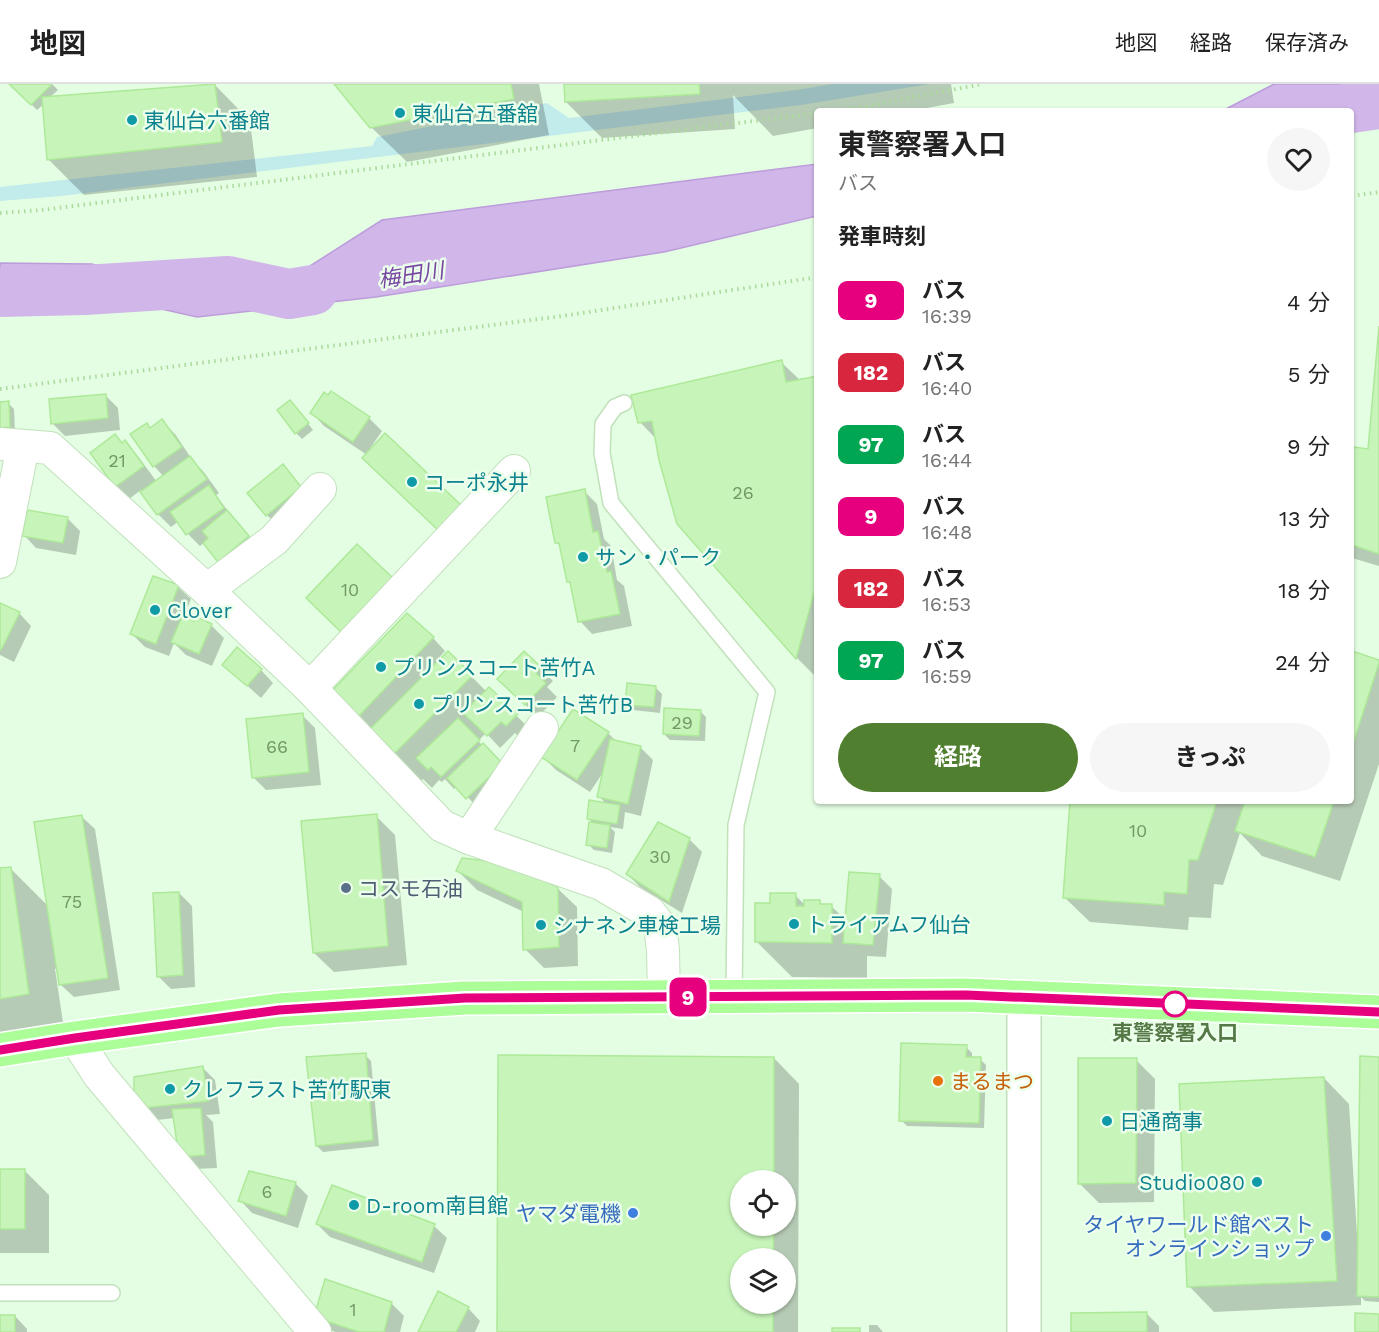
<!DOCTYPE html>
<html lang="ja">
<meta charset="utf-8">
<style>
:root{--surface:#fff;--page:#f6f6f6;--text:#222;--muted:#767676;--line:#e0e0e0;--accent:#507f30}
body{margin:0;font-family:"Work Sans","Noto Sans JP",sans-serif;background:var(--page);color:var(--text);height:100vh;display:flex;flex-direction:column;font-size:22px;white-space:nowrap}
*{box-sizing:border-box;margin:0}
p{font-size:20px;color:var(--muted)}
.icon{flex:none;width:33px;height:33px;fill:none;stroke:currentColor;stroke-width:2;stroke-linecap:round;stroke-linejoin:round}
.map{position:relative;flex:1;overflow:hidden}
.drawer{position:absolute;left:814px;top:24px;width:540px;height:696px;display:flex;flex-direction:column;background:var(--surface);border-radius:6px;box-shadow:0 2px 4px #0004}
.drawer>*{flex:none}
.badge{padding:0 12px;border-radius:9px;font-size:21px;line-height:39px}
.tools{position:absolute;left:730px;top:1086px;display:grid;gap:12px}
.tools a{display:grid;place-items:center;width:66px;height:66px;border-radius:50%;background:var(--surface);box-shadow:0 2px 4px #0004;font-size:30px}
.map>.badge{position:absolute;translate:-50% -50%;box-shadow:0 0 0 3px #fff}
h2{padding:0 24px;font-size:22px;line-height:54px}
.round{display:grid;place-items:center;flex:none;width:63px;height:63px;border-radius:32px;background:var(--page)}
.overview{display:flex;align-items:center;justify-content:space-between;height:102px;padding:0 24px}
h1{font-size:28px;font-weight:700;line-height:45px}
.primary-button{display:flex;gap:12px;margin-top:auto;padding:12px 24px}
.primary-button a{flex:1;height:69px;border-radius:36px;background:var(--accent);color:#fff;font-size:24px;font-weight:700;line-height:69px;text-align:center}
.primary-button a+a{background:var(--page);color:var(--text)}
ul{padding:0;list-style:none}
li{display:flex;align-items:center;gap:18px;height:72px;padding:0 24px}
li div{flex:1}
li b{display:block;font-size:22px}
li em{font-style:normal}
li .badge{min-width:66px;font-weight:700;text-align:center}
header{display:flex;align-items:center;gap:36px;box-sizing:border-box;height:84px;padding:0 30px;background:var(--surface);border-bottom:2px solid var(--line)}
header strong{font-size:28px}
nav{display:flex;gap:33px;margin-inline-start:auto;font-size:21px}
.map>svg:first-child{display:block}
.green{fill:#c1eceb}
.water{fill:#d0b6e9;stroke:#bd9cdb;stroke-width:1.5}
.shadow{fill:#0003;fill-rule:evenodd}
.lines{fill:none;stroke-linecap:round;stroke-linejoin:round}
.river{stroke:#d0b6e9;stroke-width:50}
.building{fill:#c7f5b9;stroke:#ade998;stroke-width:1.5}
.service-casing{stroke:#c1e1bb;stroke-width:18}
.minor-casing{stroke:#c1e1bb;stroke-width:34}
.tertiary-casing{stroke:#c1e1bb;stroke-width:36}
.trunk-casing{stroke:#fff;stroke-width:36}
.path{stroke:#abda9c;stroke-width:4;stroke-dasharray:1.5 4.5;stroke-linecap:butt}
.service{stroke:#fff;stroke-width:15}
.minor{stroke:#fff;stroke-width:32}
.tertiary{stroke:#fff;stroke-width:33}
.trunk{stroke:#abfe98;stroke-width:33}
.line-casing{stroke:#fff;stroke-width:14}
.line{stroke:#e6007e;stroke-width:9}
.culture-dot{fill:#0f9aa8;stroke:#ecffeb;stroke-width:2}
.service-dot{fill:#5c6f8a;stroke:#ecffeb;stroke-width:2}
.stop-dot{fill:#fff;stroke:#e6007e;stroke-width:3}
.food-dot{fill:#e8710a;stroke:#ecffeb;stroke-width:2}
.shop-dot{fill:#3f7fe0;stroke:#ecffeb;stroke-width:2}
.labels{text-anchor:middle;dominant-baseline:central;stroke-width:5;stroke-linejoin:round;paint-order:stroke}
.number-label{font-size:18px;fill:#729764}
.culture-label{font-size:21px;fill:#0d838f;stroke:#ecffeb;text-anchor:start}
.service-label{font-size:21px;fill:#4e5e75;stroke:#ecffeb;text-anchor:start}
.stop-label{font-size:21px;font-weight:bold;fill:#557847;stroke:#ecffeb}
.food-label{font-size:21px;fill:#c56008;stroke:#ecffeb;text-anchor:start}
.shop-label{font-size:21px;fill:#366cbe;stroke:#ecffeb;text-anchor:end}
.water-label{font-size:22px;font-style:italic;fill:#7847a3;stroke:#ecffeb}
</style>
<header>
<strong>地図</strong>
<nav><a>地図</a><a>経路</a><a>保存済み</a></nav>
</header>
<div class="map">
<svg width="1379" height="1248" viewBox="0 0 1379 1248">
<rect width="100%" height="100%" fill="#e4fee3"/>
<path class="green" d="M833,0H930L801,21L62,112L0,117V103L372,62L377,53L547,19L569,34L796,6Z"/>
<g class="water">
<path d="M1274,0H1379V19H1363L1347,27H1222Z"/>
<path d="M817,80V132L664,168L376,213L197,233L117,215L10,213L0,212V179L92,180L199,212L299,189L382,136Z"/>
</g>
<g class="shadow">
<path d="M11,0H52L58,6L49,14L215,1L250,37L257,93L84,111L48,75L44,20L37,26Z"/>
<path d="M336,0H539L549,51L407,78L371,43Z"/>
<path d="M565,0H951L954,19L911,27H818V44L773,52L733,11L735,45L602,54L566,18Z"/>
<path d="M1379,260V482L1352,474V375L1355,365L1370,366Z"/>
<path d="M781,278L801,297L818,294V595L797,574L678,439L657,356L640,338Z"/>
<path d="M105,311L118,324L120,346L65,352L52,339Z"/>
<path d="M0,319H8L14,325L15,349L0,350Z"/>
<path d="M296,324L313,346L302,355L296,349Z"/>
<path d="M312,329L369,334L382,347L367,369L368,370L367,371L324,342Z"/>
<path d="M162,337L175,350L193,377L203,387L219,409L216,411L234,435L260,465L232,489L204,459L200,462L188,450L179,437L171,443L158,430L141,406L129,415L116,402L92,370L124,358L137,371L157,398L164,393L154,382L150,345Z"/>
<path d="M283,382L295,395L313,417L280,444L267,431Z"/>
<path d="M584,407L597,420L604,455L611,462L617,496L624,502L632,542L592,550L580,537L573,502L568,497L561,463L557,459Z"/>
<path d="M67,434L80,447L76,471L36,464L24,451Z"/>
<path d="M178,503L191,515L183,535L211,541L224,554L212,582L186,571L174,559L169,572L145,563L132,550Z"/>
<path d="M0,520L19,529L31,542L14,578L0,571Z"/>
<path d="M433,554L445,567L438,575L440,577L448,569L487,608L489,605L529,644L519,653L515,649L500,664L486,649L478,657L514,693L480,726L457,702L454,705L445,695L442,698L439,696L432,704L423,695L418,700L329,612Z"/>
<path d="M1352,568L1379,577V680L1340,797L1262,772L1240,749L1223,801L1214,800L1211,834L1189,833L1188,846L1090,838L1064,813L1072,717H1352Z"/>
<path d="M524,569L553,597L547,603L557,613L538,633L512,608Z"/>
<path d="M224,581L261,586L273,599L261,614Z"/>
<path d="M656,604L662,610L660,629L633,626L627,620Z"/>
<path d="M700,627L706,633L705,657L670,656L664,650Z"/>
<path d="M302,631L315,644L321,701L266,706L253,693Z"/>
<path d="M608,649L617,658L641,664L653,676L641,732L625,728L623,745L610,743L615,748L612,769L594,766L588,760L591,737L588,735L606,720L599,712L604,687L590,708L556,686L543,673Z"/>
<path d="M376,732L395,751L407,881L334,888L314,869Z"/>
<path d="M82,733L95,745L120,906L74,913L61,901L58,884L55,885L64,945L0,949V786L10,784L49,823Z"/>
<path d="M689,755L702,768L682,829L640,803L627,790Z"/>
<path d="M458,787L557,804L577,823L578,882L544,884L525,865L524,828L477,806Z"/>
<path d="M879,792L892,805L886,873L867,872V894L792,893L757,858L772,821L795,811L806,822L820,818L823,821L831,822L846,836Z"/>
<path d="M179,809L192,822L195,903L171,905L158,892Z"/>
<path d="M966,963L972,969V975H980L986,981L984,1044L907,1042L901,1036Z"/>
<path d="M365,971L371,977L379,1062L323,1068L317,1062Z"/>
<path d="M774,974L799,1000L798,1248H498ZM741,1096H786V1142H741ZM741,1174H786V1220H741Z"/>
<path d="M1379,975V1218L1365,1217L1361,1213V1221L1214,1228L1189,1202L1324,994L1349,1020L1357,1151H1359Z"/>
<path d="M1136,976L1155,995L1154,1118L1099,1119L1079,1099Z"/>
<path d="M203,984L215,996L220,1030L206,1031L213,1038L217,1084L193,1085L180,1072L175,1034L148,1037L135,1024Z"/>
<path d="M0,1086H24L49,1111V1169H0Z"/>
<path d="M295,1099L308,1112L298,1144L252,1129L240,1116Z"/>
<path d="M317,1140L434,1142L447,1154L434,1189L330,1153Z"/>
<path d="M391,1219L404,1232L400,1248H336L329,1246L316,1233Z"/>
<path d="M468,1224L480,1237L475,1248H420Z"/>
<path d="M1146,1229L1159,1242V1248H1073Z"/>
<path d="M0,1232H15L27,1245V1248H0Z"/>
<path d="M869,1241H877L883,1248H869Z"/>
</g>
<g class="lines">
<g class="river">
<path d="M1331,27L1379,20"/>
<path d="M0,208L85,206L228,197L289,210L313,206"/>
</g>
</g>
<g class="building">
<path d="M9,0H52L31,21Z"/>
<path d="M215,0L222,58L47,76L42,13Z"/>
<path d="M334,0H511L514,15L370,44Z"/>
<path d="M564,0H699L700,10L565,18Z"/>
<path d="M1379,242V470L1352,461V371L1354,363L1368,365Z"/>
<path d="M782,276L786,298L818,292V494L796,575L677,440L659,376L652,337L638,339L631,311Z"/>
<path d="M331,307L370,333L353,358L310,329L324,308L328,311Z"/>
<path d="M106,310L108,334L51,340L49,315Z"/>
<path d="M290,316L309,339L295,350L277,326Z"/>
<path d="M9,317L10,343L0,344V318Z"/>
<path d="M162,335L182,363L153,383L130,350L147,339L150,344Z"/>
<path d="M385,349L461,421L438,446L362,374Z"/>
<path d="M115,350L122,359L125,356L144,382L115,403L90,369Z"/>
<path d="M190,372L207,395L157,431L140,408Z"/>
<path d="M283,380L301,403L266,432L247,409Z"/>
<path d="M209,401L224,424L186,451L170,428Z"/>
<path d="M585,405L593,448L598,447L607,488L611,487L620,530L578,538L570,498H567L559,459H555L546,413Z"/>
<path d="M27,426L68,433L63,459L22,452Z"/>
<path d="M227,426L249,452L218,478L203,459L208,454L202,447Z"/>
<path d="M357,460L394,495L342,549L306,514Z"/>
<path d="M153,492L179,501L156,560L130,550Z"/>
<path d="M0,519L20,528L1,566H0Z"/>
<path d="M407,529L434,553L357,634L327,612Z"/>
<path d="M182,533L194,537L196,533L212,540L199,570L171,558Z"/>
<path d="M237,563L262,585L247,602L222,581Z"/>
<path d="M448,567L473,591L395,669L386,660L381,665L366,649Z"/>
<path d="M524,567L541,583L536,589L546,599L525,621L497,595Z"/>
<path d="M1352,567L1379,576V579L1352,663Z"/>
<path d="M627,599L656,602L654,623L625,621Z"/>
<path d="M489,603L518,630L506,642L501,638L487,652L463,629Z"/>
<path d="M664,624L701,626L699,652L663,650Z"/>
<path d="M573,625L609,648L577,696L541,673Z"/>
<path d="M303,629L309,688L252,694L246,635Z"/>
<path d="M458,634L480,656L441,693L431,683L428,686L416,674Z"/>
<path d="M610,655L641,662L628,720L597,713Z"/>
<path d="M483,659L503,680L466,715L447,694Z"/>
<path d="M589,716L620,721L617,740L587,735Z"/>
<path d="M1070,717H1217L1198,776H1189L1187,810L1164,808V821L1063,814Z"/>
<path d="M1245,717H1334L1315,773L1235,747Z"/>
<path d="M377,730L388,862L313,869L301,737Z"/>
<path d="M82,731L108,894L59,901L34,738Z"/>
<path d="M589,738L610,741L607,764L586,761Z"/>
<path d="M658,738L690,754L669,818L626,790Z"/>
<path d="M462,774L506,779L558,803L559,863L523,866L522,818L456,787Z"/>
<path d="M11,783L29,910L0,915V784Z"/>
<path d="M849,788L880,790L873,861L843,859Z"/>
<path d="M179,808L183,891L157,893L153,809Z"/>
<path d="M770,809H796V822H804V816H820V820H832V859L755,858V819H770Z"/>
<path d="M901,959L967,961L966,973H981L979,1039L899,1037Z"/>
<path d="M366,969L373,1056L316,1062L306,973Z"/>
<path d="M498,971L774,973V1096H741V1142H774L773,1174H741V1220H773V1248H497Z"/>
<path d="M1360,972L1379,973V1213L1357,1212Z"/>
<path d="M1078,974H1137L1136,1099L1078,1100Z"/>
<path d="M203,982L208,1017L134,1025V993Z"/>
<path d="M1324,993L1337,1197L1187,1203L1179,1000Z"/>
<path d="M201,1024L205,1071L179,1073L172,1025Z"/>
<rect x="0" y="1085" width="25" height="60"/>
<path d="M249,1087L296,1098L286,1132L238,1117Z"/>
<path d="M332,1101L435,1140L422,1178L316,1140Z"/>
<path d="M325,1195L392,1218L384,1248H359L314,1233Z"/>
<path d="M438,1207L469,1223L456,1248H418Z"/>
<path d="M1147,1228V1248H1071V1229Z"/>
<path d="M1355,1229L1379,1230V1248H1355Z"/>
<rect x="0" y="1231" width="15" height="17"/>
<rect x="832" y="1244" width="28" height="4"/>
</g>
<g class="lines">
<defs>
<g id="service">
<path d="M624,319L615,323L603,340L602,369L611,419L767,608L736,741L734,913"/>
<path d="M0,1209H112"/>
</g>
<g id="minor">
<path d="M0,360L50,364L207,506L310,604L442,742L469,754L601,800L649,828L660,842L663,866L664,913"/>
<path d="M0,478L23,362"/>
<path d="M207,506L274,456L320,405"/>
<path d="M310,604L514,387"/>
<path d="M469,754L542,644"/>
<path d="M75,954L99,991L315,1248"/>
</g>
<path id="tertiary" d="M1024,1248V914"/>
<path id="trunk" d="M0,966L75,954L279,926L465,914L966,911L1379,928"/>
</defs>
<use href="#service" class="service-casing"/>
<use href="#minor" class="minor-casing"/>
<use href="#tertiary" class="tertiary-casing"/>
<use href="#trunk" class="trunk-casing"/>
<g class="path">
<path d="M830,27L857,24L982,0"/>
<path d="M1352,112L1379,108"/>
<path d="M0,129L41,126L818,29"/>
<path d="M0,305L562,232L818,193"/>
</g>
<use href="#service" class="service"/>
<use href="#minor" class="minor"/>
<use href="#tertiary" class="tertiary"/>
<use href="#trunk" class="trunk"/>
</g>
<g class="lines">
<defs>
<path id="line" d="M0,966L75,954L279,926L465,914L966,911L1379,928"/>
</defs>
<use href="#line" class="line-casing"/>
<use href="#line" class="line"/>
</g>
<g class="culture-dot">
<circle cx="400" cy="29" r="6"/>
<circle cx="132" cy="36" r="6"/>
<circle cx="412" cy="398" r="6"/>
<circle cx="583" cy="473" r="6"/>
<circle cx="155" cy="526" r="6"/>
<circle cx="381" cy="583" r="6"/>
<circle cx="419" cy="620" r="6"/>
<circle cx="794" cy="840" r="6"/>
<circle cx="541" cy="841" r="6"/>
<circle cx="170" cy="1005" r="6"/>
<circle cx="1107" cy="1037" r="6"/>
<circle cx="1257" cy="1098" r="6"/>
<circle cx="354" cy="1121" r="6"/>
</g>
<circle class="service-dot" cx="346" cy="804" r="6"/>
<circle class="stop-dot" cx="1175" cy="920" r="12"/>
<circle class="food-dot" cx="938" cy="997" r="6"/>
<g class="shop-dot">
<circle cx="633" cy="1129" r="6"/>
<circle cx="1326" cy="1152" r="6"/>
</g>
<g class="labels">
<g class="number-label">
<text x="117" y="376">21</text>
<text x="743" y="408">26</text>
<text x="350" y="505">10</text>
<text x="682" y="638">29</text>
<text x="575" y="661">7</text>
<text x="277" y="662">66</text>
<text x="1138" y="746">10</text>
<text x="660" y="772">30</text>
<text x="72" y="817">75</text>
<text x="267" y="1107">6</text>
<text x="353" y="1225">1</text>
</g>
<g class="culture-label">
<text x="412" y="29">東仙台五番舘</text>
<text x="144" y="36">東仙台六番館</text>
<text x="424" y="398">コーポ永井</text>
<text x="595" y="473">サン・パーク</text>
<text x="167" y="526">Clover</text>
<text x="393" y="583">プリンスコート苦竹A</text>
<text x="431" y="620">プリンスコート苦竹B</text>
<text x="806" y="840">トライアムフ仙台</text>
<text x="553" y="841">シナネン車検工場</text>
<text x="182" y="1005">クレフラスト苦竹駅東</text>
<text x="1119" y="1037">日通商事</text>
<text x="1245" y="1098" text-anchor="end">Studio080</text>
<text x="366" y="1121">D-room南目館</text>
</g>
<g class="service-label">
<text x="358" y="804">コスモ石油</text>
</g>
<g class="stop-label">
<text x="1175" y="948">東警察署入口</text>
</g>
<g class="food-label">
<text x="950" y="997">まるまつ</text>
</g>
<g class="shop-label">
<text x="621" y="1129">ヤマダ電機</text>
<text x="1314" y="1140">タイヤワールド館ベスト<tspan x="1314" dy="24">オンラインショップ</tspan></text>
</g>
<g class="water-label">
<text transform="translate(411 191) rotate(-9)">梅田川</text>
</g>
</g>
</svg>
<div class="tools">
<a><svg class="icon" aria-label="locate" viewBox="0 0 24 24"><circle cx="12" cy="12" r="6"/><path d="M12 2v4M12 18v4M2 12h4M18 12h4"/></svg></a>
<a><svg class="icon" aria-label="layers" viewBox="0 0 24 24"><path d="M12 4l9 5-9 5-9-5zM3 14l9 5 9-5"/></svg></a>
</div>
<b class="badge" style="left:688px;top:913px;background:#e6007e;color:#fff">9</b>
<section class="drawer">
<div class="overview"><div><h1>東警察署入口</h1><p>バス</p></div><a class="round"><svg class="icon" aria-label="heart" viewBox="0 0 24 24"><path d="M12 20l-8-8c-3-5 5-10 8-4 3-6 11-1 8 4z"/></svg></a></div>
<h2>発車時刻</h2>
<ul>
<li><span class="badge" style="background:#e6007e;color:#fff">9</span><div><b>バス</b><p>16:39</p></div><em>4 分</em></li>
<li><span class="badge" style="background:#d7263d;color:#fff">182</span><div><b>バス</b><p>16:40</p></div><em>5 分</em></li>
<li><span class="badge" style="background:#00a651;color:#fff">97</span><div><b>バス</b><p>16:44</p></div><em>9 分</em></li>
<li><span class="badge" style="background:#e6007e;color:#fff">9</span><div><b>バス</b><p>16:48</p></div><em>13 分</em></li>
<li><span class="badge" style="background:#d7263d;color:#fff">182</span><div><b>バス</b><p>16:53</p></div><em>18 分</em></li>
<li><span class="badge" style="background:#00a651;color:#fff">97</span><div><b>バス</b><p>16:59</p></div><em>24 分</em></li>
</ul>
<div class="primary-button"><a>経路</a><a>きっぷ</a></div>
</section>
</div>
